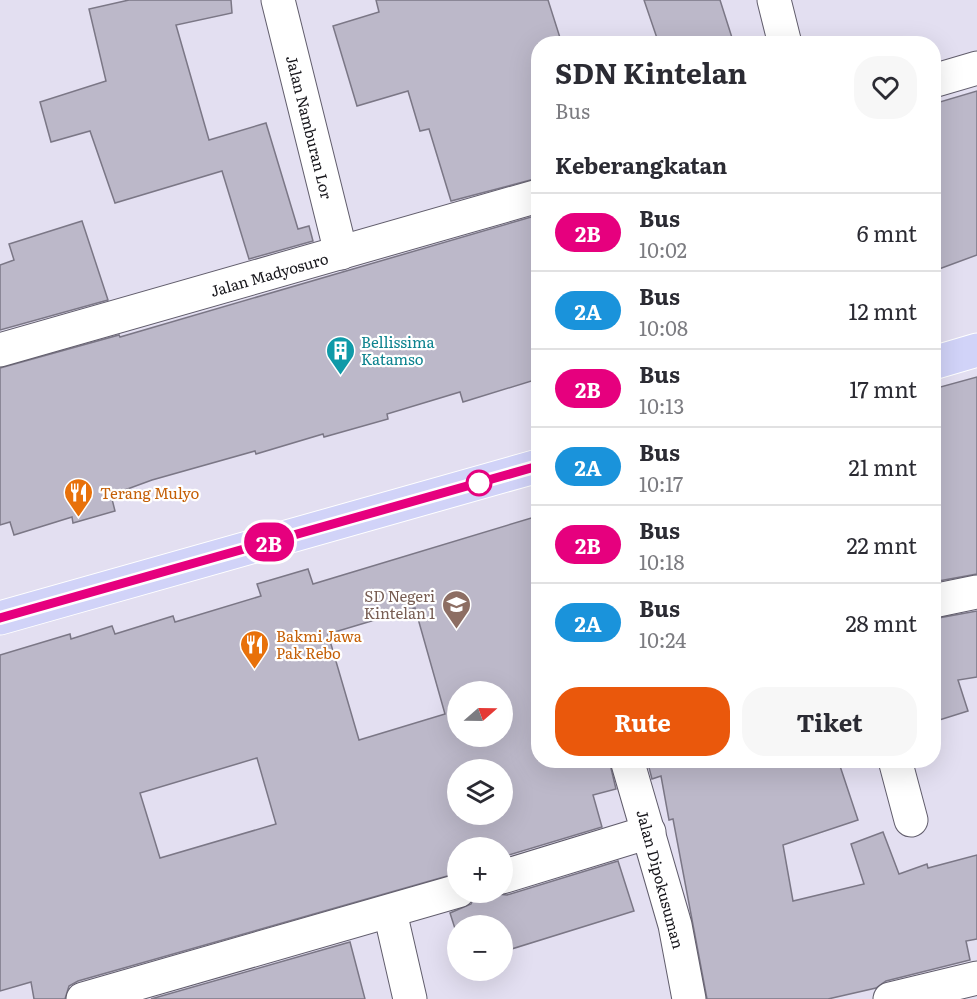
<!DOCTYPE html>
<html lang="id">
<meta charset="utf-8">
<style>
:root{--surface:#fff;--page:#f7f7f7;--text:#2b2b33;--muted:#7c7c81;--line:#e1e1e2;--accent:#ea580c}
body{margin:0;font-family:Literata,serif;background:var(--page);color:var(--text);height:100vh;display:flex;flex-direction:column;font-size:22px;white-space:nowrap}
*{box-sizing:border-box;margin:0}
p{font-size:20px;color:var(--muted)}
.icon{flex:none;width:33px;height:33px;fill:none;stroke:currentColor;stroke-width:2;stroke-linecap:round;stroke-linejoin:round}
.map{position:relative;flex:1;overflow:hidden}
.sheet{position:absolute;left:531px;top:36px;width:410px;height:732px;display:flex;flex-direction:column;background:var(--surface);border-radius:24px;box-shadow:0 6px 24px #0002}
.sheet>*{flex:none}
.badge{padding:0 12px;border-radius:20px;font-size:21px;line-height:39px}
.needle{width:39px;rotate:70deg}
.fabs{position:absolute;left:447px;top:681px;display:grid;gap:12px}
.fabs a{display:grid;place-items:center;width:66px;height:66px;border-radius:50%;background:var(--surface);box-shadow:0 6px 24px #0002;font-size:30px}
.map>.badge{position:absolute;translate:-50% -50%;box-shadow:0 0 0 3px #fff}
h2{padding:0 24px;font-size:22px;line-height:54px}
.round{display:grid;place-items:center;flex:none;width:63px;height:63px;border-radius:24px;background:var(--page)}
.summary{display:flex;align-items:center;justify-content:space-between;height:102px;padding:0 24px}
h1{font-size:28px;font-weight:700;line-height:45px}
.primary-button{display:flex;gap:12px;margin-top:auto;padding:12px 24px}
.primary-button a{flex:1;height:69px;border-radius:24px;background:var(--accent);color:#fff;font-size:24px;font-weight:700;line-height:69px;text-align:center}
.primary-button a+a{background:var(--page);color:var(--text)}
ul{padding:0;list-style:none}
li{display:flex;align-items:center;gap:18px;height:78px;padding:0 24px;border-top:2px solid var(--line)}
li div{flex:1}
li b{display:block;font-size:22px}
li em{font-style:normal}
li .badge{min-width:66px;font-weight:700;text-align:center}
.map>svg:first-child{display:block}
.building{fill:#bcb8c9;stroke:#7b7786;stroke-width:1.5;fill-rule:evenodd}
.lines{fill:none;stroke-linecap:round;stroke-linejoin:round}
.minor-casing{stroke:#615d6c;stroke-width:35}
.primary-casing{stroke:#fff;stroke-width:35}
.minor{stroke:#fff;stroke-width:33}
.primary{stroke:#d1d3f8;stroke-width:33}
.line-casing{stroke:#fff;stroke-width:14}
.line{stroke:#e6007e;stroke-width:9}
.stop-dot{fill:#fff;stroke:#e6007e;stroke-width:3}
.labels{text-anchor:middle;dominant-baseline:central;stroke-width:4.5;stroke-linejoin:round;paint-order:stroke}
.street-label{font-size:15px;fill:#16151a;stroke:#fff}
.culture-label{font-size:15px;fill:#0d838f;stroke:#fff;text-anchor:start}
.food-label{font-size:15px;fill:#c56008;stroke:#fff;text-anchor:start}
.education-label{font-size:15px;fill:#785e54;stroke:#fff;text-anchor:end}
</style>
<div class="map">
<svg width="977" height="999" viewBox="0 0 977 999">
<rect width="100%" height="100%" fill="#e3dff1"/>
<g class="building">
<path d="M129,0H231L232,13L176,25L209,140L266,123L298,229L309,226L313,241L249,259L222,171L115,203L90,131L51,142L40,102L106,81L89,9Z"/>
<path d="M376,0H548L562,44H538V178L451,201L429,129L420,131L408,91L357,106L333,26L379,12Z"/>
<path d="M644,0H720L734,44H659Z"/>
<path d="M977,91V255L939,269L933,253V104Z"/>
<path d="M538,215V379L463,402L460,392L387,414L388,419L324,437L323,434L256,454L255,451L152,480L111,495L115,511L73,523L72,517L14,535L10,522L0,525V368L119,335L120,337Z"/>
<path d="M82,221L108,300L0,330V265L14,260L9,244Z"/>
<path d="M977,377V574L933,582V389Z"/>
<path d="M538,516V760H609L616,789L593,795L602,827L502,857V848H458V873L78,981L69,986L65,999H34L31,982L0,991V655L70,634L71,639L112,626L115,634L173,616L175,622L261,596L257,584L308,569L313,584ZM415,608L445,714L359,740L328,634ZM458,692H502V736H458ZM257,758L276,824L160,858L140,793ZM458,770H502V814H458Z"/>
<path d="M977,611V677L958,680L968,711L933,722V619Z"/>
<path d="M647,760H838L858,820L783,845L793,901L864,884L851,844L883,832L899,874L927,864L928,868L977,855V939L966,941L970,960L886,981L876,988L828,999H707L673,819L669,820L661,776L652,779Z"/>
<path d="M618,861L634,911L502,952V926H458V938L450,913L471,904L476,892L507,895Z"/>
<path d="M350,942L365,999H151Z"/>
</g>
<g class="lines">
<defs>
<g id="minor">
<path d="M278,0L341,253"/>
<path d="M774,0L785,44"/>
<path d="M933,81L977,68"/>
<path d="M0,350L538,196"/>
<path d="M933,601L977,592"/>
<path d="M627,760L675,925L689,999"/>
<path d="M895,760L911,820"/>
<path d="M502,877L649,832"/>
<path d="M390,912L410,999"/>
<path d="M83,999L458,891"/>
<path d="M890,999L977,978"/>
</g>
<g id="primary">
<path d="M933,363L977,350"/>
<path d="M0,618L538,466"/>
</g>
</defs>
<use href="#minor" class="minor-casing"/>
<use href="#primary" class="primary-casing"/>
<use href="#minor" class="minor"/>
<use href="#primary" class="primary"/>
</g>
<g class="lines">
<defs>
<path id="line" d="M0,618L538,466"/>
</defs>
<use href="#line" class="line-casing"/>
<use href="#line" class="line"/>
</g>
<defs>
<symbol id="building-pin" viewBox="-11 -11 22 30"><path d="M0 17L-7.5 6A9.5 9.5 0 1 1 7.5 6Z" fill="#0f9aa8" stroke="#fff"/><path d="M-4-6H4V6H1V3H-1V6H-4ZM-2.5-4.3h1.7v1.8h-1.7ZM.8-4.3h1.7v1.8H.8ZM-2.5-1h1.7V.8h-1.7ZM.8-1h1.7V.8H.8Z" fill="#fff"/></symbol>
<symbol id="restaurant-pin" viewBox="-11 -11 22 30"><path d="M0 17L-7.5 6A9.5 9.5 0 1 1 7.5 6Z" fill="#e8710a" stroke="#fff"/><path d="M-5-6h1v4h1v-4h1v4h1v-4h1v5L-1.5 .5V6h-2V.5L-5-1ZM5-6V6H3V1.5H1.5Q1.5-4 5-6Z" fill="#fff"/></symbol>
<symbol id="school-pin" viewBox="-11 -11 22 30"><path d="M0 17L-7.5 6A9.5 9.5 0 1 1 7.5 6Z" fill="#8d6e63" stroke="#fff"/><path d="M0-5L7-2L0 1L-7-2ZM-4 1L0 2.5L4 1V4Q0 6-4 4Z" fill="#fff"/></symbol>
</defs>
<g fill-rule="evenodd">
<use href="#building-pin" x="324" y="334" width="33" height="45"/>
<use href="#restaurant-pin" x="62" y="476" width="33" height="45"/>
<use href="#school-pin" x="440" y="588" width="33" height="45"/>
<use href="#restaurant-pin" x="238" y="628" width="33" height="45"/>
</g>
<circle class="stop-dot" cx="479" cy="483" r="12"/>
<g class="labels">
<g class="street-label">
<text transform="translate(310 127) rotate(76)">Jalan Namburan Lor</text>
<text transform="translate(269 274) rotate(-16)">Jalan Madyosuro</text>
<text transform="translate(661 879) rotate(75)">Jalan Dipokusuman</text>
</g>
<g class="culture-label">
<text x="361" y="341">Bellissima<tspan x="361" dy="17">Katamso</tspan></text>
</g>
<g class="food-label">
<text x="100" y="492">Terang Mulyo</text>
<text x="276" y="635">Bakmi Jawa<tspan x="276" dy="17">Pak Rebo</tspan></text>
</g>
<g class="education-label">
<text x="435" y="595">SD Negeri<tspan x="435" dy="17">Kintelan 1</tspan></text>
</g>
</g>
</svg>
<div class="fabs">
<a><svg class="needle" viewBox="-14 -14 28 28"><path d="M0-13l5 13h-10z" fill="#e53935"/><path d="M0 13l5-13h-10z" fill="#7c7c81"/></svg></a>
<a><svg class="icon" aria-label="layers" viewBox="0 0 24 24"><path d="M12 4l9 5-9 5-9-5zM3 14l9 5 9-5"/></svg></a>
<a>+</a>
<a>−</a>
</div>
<b class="badge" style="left:269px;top:542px;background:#e6007e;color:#fff">2B</b>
<section class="sheet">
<div class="summary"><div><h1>SDN Kintelan</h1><p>Bus</p></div><a class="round"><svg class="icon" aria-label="heart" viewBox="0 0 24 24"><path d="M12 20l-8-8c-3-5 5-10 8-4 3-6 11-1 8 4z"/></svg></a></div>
<h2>Keberangkatan</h2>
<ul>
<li><span class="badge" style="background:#e6007e;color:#fff">2B</span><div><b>Bus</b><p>10:02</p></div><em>6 mnt</em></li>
<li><span class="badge" style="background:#1a93db;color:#fff">2A</span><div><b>Bus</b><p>10:08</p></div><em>12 mnt</em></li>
<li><span class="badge" style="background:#e6007e;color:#fff">2B</span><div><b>Bus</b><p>10:13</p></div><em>17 mnt</em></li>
<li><span class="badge" style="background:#1a93db;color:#fff">2A</span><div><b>Bus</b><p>10:17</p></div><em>21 mnt</em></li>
<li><span class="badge" style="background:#e6007e;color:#fff">2B</span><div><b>Bus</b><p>10:18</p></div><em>22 mnt</em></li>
<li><span class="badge" style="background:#1a93db;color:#fff">2A</span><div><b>Bus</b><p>10:24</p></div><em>28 mnt</em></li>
</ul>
<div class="primary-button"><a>Rute</a><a>Tiket</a></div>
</section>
</div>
